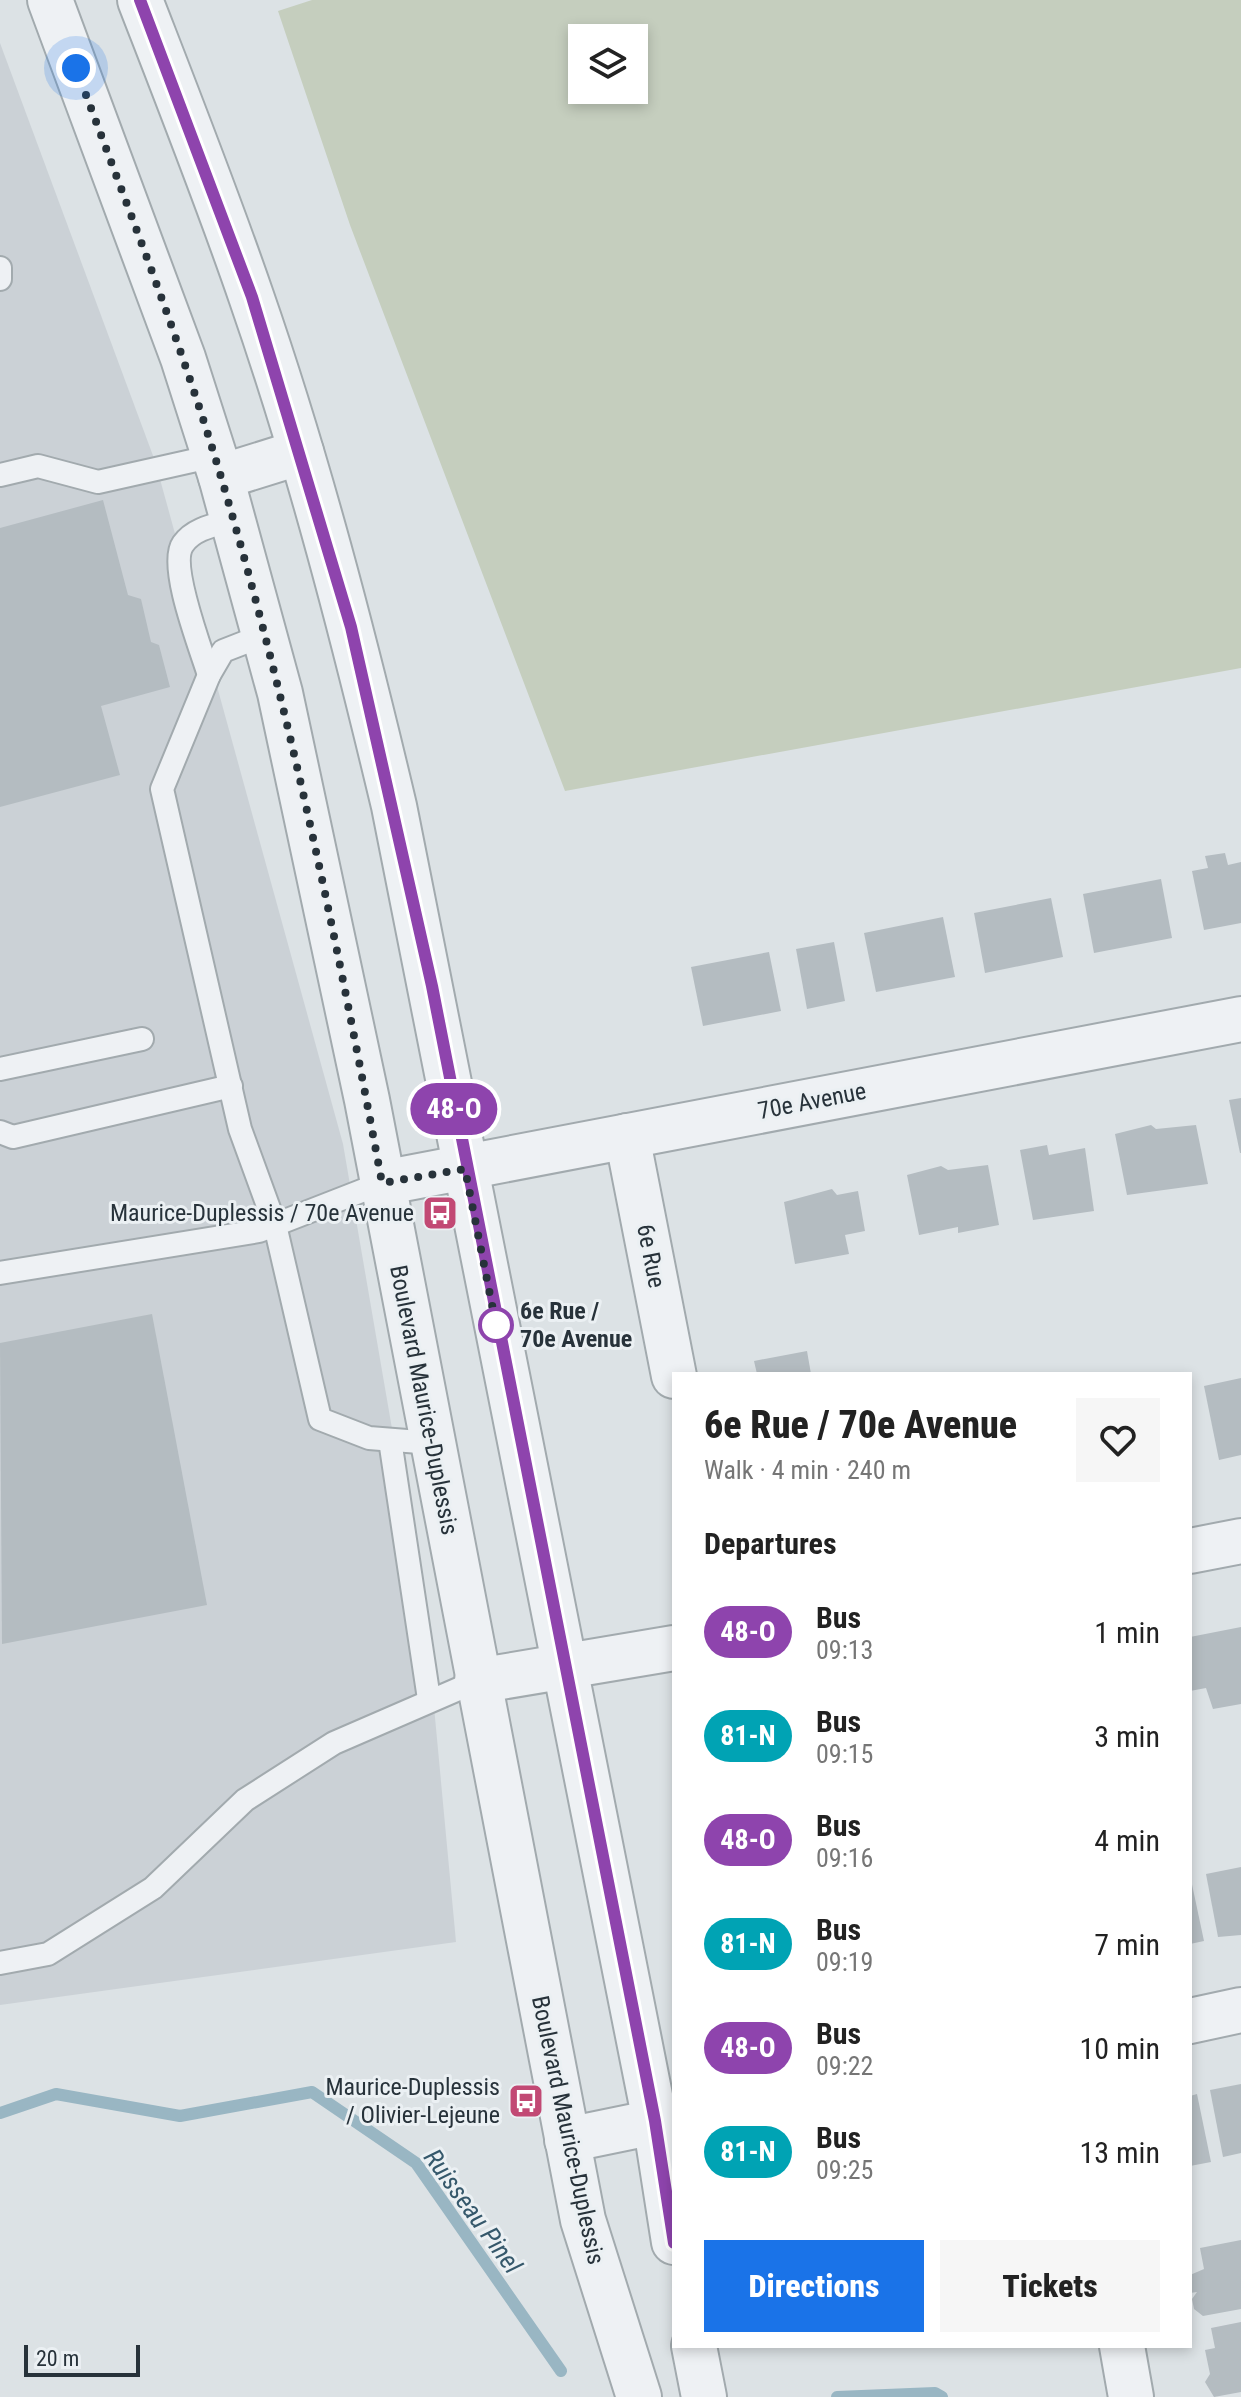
<!DOCTYPE html>
<meta charset="utf-8">
<style>
:root{--surface:#fff;--page:#f6f6f6;--text:#222;--muted:#767676;--accent:#1a73e8}
body{margin:0;font-family:"Roboto Condensed",sans-serif;background:var(--page);color:var(--text);height:100vh;display:flex;flex-direction:column;font-size:30px;white-space:nowrap}
*{box-sizing:border-box;margin:0}
p{font-size:26px;color:var(--muted)}
.icon{flex:none;width:44px;height:44px;fill:none;stroke:currentColor;stroke-width:2;stroke-linecap:round;stroke-linejoin:round}
.map{position:relative;flex:1;overflow:hidden}
.drawer{position:absolute;left:672px;top:1372px;width:520px;height:976px;display:flex;flex-direction:column;background:var(--surface);border-radius:0px;box-shadow:0 4px 12px #0003}
.drawer>*{flex:none}
.badge{padding:0 16px;border-radius:26px;font-size:28px;line-height:52px}
.controls{position:absolute;left:568px;top:24px;display:grid;gap:16px}
.controls a{display:grid;place-items:center;width:80px;height:80px;border-radius:0px;background:var(--surface);box-shadow:0 4px 12px #0003;font-size:40px}
.scale{position:absolute;left:24px;bottom:20px;width:116px;box-sizing:border-box;padding-left:8px;border:4px solid #27323a;border-top:0;font-size:22px;line-height:28px;white-space:nowrap;color:#27323a;-webkit-text-stroke:6px #ebf0f3;paint-order:stroke}
.you{position:absolute;width:40px;height:40px;margin:-20px;border:6px solid #fff;border-radius:50%;background:#1a73e8;box-shadow:0 0 0 12px #1a73e833}
.map>.badge{position:absolute;translate:-50% -50%;box-shadow:0 0 0 4px #fff}
h2{padding:0 32px;font-size:30px;line-height:72px}
.round{display:grid;place-items:center;flex:none;width:84px;height:84px;border-radius:0px;background:var(--page)}
.headline{display:flex;align-items:center;justify-content:space-between;height:136px;padding:0 32px}
h1{font-size:38px;font-weight:800;line-height:60px}
.action{display:flex;gap:16px;margin-top:auto;padding:16px 32px}
.action a{flex:1;height:92px;border-radius:0px;background:var(--accent);color:#fff;font-size:32px;font-weight:800;line-height:92px;text-align:center}
.action a+a{background:var(--page);color:var(--text)}
ul{padding:0;list-style:none}
li{display:flex;align-items:center;gap:24px;height:104px;padding:0 32px}
li div{flex:1}
li b{display:block;font-size:30px}
li em{font-style:normal}
li .badge{min-width:88px;font-weight:700;text-align:center}
.map>svg:first-child{display:block}
.built{fill:#cbd1d6}
.green{fill:#c5cebe;fill-rule:evenodd}
.lines{fill:none;stroke-linecap:round;stroke-linejoin:round}
.stream{stroke:#99b6c3;stroke-width:12}
.building{fill:#b4bcc1}
.service-casing{stroke:#a2aaae;stroke-width:26}
.minor-casing{stroke:#a2aaae;stroke-width:48}
.tertiary-casing{stroke:#a2aaae;stroke-width:48}
.service{stroke:#eef1f4;stroke-width:22}
.minor{stroke:#eef1f4;stroke-width:44}
.tertiary{stroke:#eef1f4;stroke-width:44}
.line-casing{stroke:#fff;stroke-width:18}
.line{stroke:#8e44ad;stroke-width:12}
.walk{stroke:#27323a;stroke-width:8;stroke-dasharray:0 14.4}
.stop-dot{fill:#fff;stroke:#8e44ad;stroke-width:4}
.labels{text-anchor:middle;dominant-baseline:central;stroke-width:6;stroke-linejoin:round;paint-order:stroke}
.street-label{font-size:24px;fill:#27323a;stroke:#ebf0f3}
.poi-label{font-size:24px;fill:#27323a;stroke:#ebf0f3;text-anchor:end}
.stop-label{font-size:24px;font-weight:bold;fill:#27323a;stroke:#ebf0f3;text-anchor:start}
.water-label{font-size:26px;font-style:italic;fill:#35586b;stroke:#ebf0f3}
</style>
<div class="map">
<svg width="1241" height="2397" viewBox="0 0 1241 2397">
<rect width="100%" height="100%" fill="#dce2e5"/>
<path class="built" d="M0,43L155,461L343,1144L427,1632L456,1942L0,2005Z"/>
<path class="green" d="M312,0H1241V668L565,791L350,225L278,11ZM582,38H634V90H582Z"/>
<g class="lines">
<g class="stream">
<path d="M0,2113L56,2094L180,2116L312,2092L416,2163L561,2371"/>
<path d="M837,2397L935,2393L942,2397"/>
</g>
</g>
<g class="building">
<path d="M103,500L128,595L141,599L151,642L159,645L170,687L101,706L120,775L0,807V528Z"/>
<path d="M1225,853L1228,865L1241,862V923L1204,930L1192,871L1208,868L1205,856Z"/>
<path d="M1161,879L1172,938L1094,953L1083,894Z"/>
<path d="M1051,898L1063,957L985,973L974,913Z"/>
<path d="M943,917L955,977L876,992L864,933Z"/>
<path d="M834,942L845,1001L807,1009L796,949Z"/>
<path d="M769,952L781,1011L703,1026L691,967Z"/>
<path d="M1241,1098V1153H1240L1229,1100Z"/>
<path d="M1151,1125L1156,1129L1196,1125L1208,1184L1127,1195L1115,1134Z"/>
<path d="M1047,1145L1049,1155L1085,1148L1094,1211L1033,1220L1020,1150Z"/>
<path d="M988,1165L999,1225L958,1233V1227L919,1235L907,1175L941,1166L948,1170Z"/>
<path d="M832,1189L837,1195L858,1191L865,1231L845,1235L849,1254L795,1264L784,1202Z"/>
<path d="M152,1314L207,1605L2,1644L0,1343Z"/>
<path d="M807,1351L811,1374H757L754,1361Z"/>
<path d="M1241,1378V1455L1219,1460L1204,1386Z"/>
<path d="M1241,1627V1704L1213,1709L1206,1688L1190,1691V1637Z"/>
<path d="M1241,1867V1935L1218,1937L1206,1874Z"/>
<path d="M1190,1875L1204,1941L1190,1944Z"/>
<path d="M1241,2084V2153L1223,2157L1210,2090Z"/>
<path d="M1197,2094L1211,2162L1190,2166V2096Z"/>
<path d="M1241,2240V2309L1203,2316L1194,2309L1192,2299L1197,2292L1190,2293V2275L1204,2269L1200,2248Z"/>
<path d="M1241,2322V2392L1214,2397L1205,2382L1210,2374L1205,2350L1215,2348L1211,2328Z"/>
</g>
<g class="lines">
<defs>
<g id="service">
<path d="M0,268V279"/>
<path d="M0,475L38,466L98,482L214,456"/>
<path d="M264,635L223,651L209,675L162,789L240,1129L275,1225L320,1419L369,1438L432,1443"/>
<path d="M209,675C201,649 168,565 183,544C194,528 216,525 233,520"/>
<path d="M0,1069L142,1039"/>
<path d="M0,1132L13,1137L231,1086"/>
<path d="M0,1273L259,1231L382,1183"/>
<path d="M390,1440L429,1699"/>
<path d="M0,1963L48,1954L153,1888L245,1800L334,1743L477,1681"/>
</g>
<g id="minor">
<path d="M627,1136L674,1376"/>
<path d="M382,1183L1241,1019"/>
<path d="M1190,1551L1241,1541"/>
<path d="M477,1681L674,1648"/>
<path d="M1190,2021L1241,2010"/>
<path d="M567,2140L674,2118"/>
<path d="M1122,2346L1131,2397"/>
</g>
<g id="tertiary">
<path d="M50,0L183,358L221,477L280,693L367,1100L583,2220L639,2397"/>
<path d="M140,0C178,98 217,197 251,296C309,463 353,634 394,806L655,2121L674,2242"/>
<path d="M221,477L301,452"/>
<path d="M694,2346L704,2397"/>
</g>
</defs>
<use href="#service" class="service-casing"/>
<use href="#minor" class="minor-casing"/>
<use href="#tertiary" class="tertiary-casing"/>
<use href="#service" class="service"/>
<use href="#minor" class="minor"/>
<use href="#tertiary" class="tertiary"/>
</g>
<g class="lines">
<defs>
<path id="line" d="M140,0L252,297L351,627L432,986L655,2121L674,2243"/>
</defs>
<use href="#line" class="line-casing"/>
<use href="#line" class="line"/>
<path class="walk" d="M76,68C126,203 180,339 221,477C290,709 338,946 382,1183L465,1169L496,1325"/>
</g>
<defs>
<symbol id="bus-square" viewBox="-11 -11 22 22"><rect x="-9" y="-9" width="18" height="18" rx="4" fill="#c24974" stroke="#ebf0f3"/><path d="M-5-6H5V4H4V6H2V4H-2V6H-4V4H-5ZM-3.5-4V0h7V-4ZM-3.5 1.2v1.5H-2V1.2ZM2 1.2v1.5H3.5V1.2Z" fill="#fff"/></symbol>
</defs>
<g fill-rule="evenodd">
<use href="#bus-square" x="420" y="1193" width="40" height="40"/>
<use href="#bus-square" x="506" y="2081" width="40" height="40"/>
</g>
<circle class="stop-dot" cx="496" cy="1325" r="16"/>
<g class="labels">
<g class="street-label">
<text transform="translate(812 1101) rotate(-11)">70e Avenue</text>
<text transform="translate(651 1256) rotate(79)">6e Rue</text>
<text transform="translate(424 1400) rotate(79)">Boulevard Maurice-Duplessis</text>
<text transform="translate(568 2130) rotate(78)">Boulevard Maurice-Duplessis</text>
</g>
<g class="poi-label">
<text x="414" y="1213">Maurice-Duplessis / 70e Avenue</text>
<text x="500" y="2087">Maurice-Duplessis<tspan x="500" dy="28">/ Olivier-Lejeune</tspan></text>
</g>
<g class="stop-label">
<text x="520" y="1311">6e Rue /<tspan x="520" dy="28">70e Avenue</tspan></text>
</g>
<g class="water-label">
<text transform="translate(473 2211) rotate(54)">Ruisseau Pinel</text>
</g>
</g>
</svg>
<div class="controls">
<a><svg class="icon" aria-label="layers" viewBox="0 0 24 24"><path d="M12 4l9 5-9 5-9-5zM3 14l9 5 9-5"/></svg></a>
</div>
<div class="scale">20 m</div>
<div class="you" style="left:76px;top:68px"></div>
<b class="badge" style="left:454px;top:1109px;background:#8e44ad;color:#fff">48-O</b>
<section class="drawer">
<div class="headline"><div><h1>6e Rue / 70e Avenue</h1><p>Walk · 4 min · 240 m</p></div><a class="round"><svg class="icon" aria-label="heart" viewBox="0 0 24 24"><path d="M12 20l-8-8c-3-5 5-10 8-4 3-6 11-1 8 4z"/></svg></a></div>
<h2>Departures</h2>
<ul>
<li><span class="badge" style="background:#8e44ad;color:#fff">48-O</span><div><b>Bus</b><p>09:13</p></div><em>1 min</em></li>
<li><span class="badge" style="background:#00a3b4;color:#fff">81-N</span><div><b>Bus</b><p>09:15</p></div><em>3 min</em></li>
<li><span class="badge" style="background:#8e44ad;color:#fff">48-O</span><div><b>Bus</b><p>09:16</p></div><em>4 min</em></li>
<li><span class="badge" style="background:#00a3b4;color:#fff">81-N</span><div><b>Bus</b><p>09:19</p></div><em>7 min</em></li>
<li><span class="badge" style="background:#8e44ad;color:#fff">48-O</span><div><b>Bus</b><p>09:22</p></div><em>10 min</em></li>
<li><span class="badge" style="background:#00a3b4;color:#fff">81-N</span><div><b>Bus</b><p>09:25</p></div><em>13 min</em></li>
</ul>
<div class="action"><a>Directions</a><a>Tickets</a></div>
</section>
</div>
